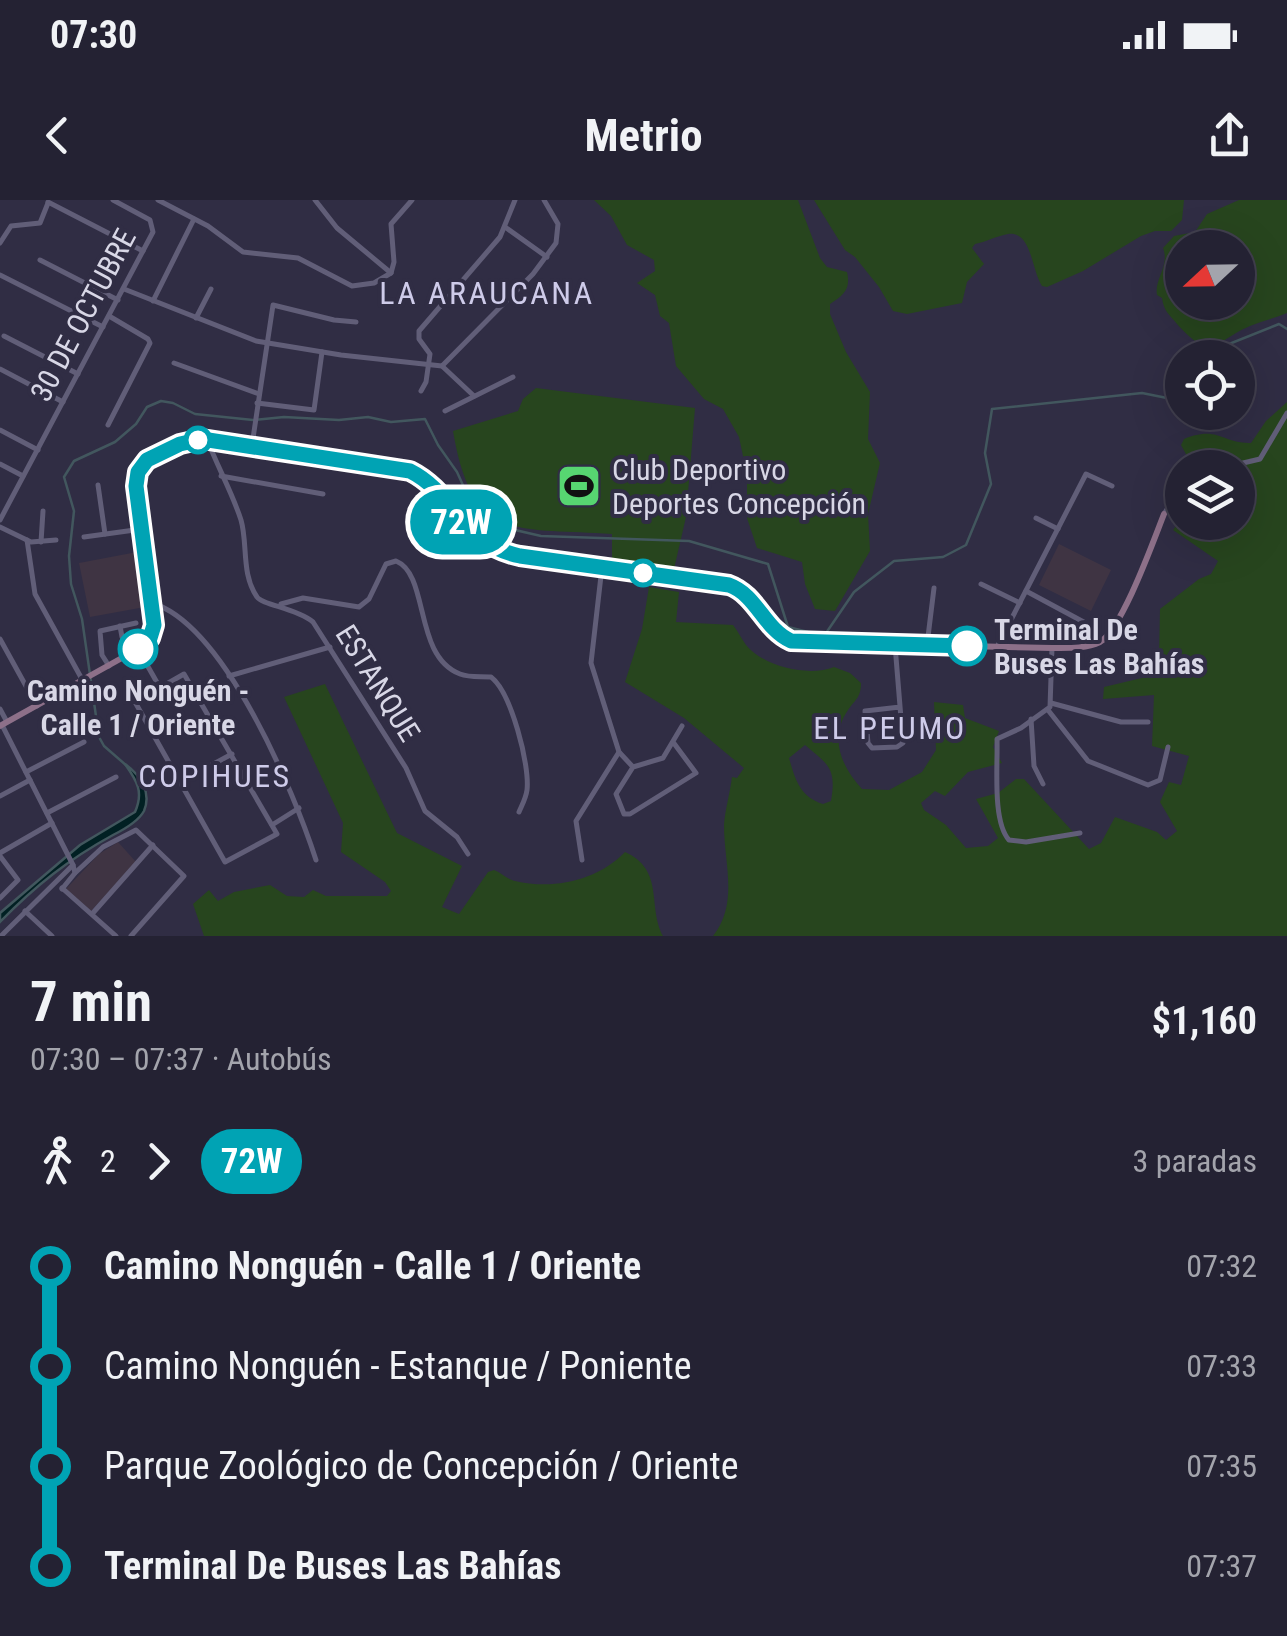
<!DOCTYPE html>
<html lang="es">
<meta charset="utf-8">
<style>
:root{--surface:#242233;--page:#302f3f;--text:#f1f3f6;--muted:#a3a4ac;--line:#413f4e}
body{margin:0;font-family:"Roboto Condensed",sans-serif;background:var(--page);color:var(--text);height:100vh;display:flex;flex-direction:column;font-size:38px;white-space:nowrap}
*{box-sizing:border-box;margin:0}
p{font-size:32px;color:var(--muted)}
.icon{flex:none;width:55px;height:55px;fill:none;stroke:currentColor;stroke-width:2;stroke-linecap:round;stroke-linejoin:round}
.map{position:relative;height:736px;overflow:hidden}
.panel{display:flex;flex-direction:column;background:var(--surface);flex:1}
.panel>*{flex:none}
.badge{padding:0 20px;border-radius:32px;font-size:35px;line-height:65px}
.needle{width:65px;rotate:248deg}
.tools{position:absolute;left:1165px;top:30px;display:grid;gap:20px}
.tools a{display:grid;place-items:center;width:90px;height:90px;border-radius:50%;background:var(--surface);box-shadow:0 10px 40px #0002,0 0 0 2px var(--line);font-size:50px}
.map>.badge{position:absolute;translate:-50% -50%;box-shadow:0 0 0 5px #fff}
.legs{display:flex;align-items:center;gap:15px;height:110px;padding:0 30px;font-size:32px}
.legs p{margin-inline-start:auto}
.overview{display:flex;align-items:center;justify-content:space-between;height:170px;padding:0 30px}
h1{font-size:55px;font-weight:700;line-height:75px}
ul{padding:0 30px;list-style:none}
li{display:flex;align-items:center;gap:35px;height:100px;font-size:38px}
li i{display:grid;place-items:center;width:15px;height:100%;margin:0 12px;background:currentColor}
li i::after{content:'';width:25px;height:25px;margin:-12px;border:8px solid;border-radius:50%;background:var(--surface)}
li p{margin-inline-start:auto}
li:first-child i{background:linear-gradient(#0000 50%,currentColor 0)}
li:last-child i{background:linear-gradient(currentColor 50%,#0000 0)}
.status{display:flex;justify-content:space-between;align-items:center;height:70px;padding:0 50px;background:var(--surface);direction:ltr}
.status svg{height:28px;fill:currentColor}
header{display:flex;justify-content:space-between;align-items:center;height:130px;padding:0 30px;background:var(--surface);font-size:45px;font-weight:700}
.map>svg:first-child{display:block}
.education{fill:#3f3443}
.green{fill:#27451e;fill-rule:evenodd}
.water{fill:#012023;stroke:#42575e;stroke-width:2.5}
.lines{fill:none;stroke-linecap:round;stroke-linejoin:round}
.stream{stroke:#42575e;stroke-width:2.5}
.minor{stroke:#615e78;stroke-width:5}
.tertiary{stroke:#615e78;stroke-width:5}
.secondary{stroke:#8d7089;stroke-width:6}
.line-1-casing{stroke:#fff;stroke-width:22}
.line-1{stroke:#00a3b4;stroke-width:15}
.stop-1-dot{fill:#fff;stroke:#00a3b4;stroke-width:5}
.labels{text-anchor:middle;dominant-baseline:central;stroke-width:8;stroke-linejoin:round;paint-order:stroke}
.street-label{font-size:30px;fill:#d8d7e6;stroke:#302d44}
.poi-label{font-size:30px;fill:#d8d7e6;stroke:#302d44;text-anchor:start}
.stop-label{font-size:30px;font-weight:bold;fill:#d8d7e6;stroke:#302d44;text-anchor:start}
.neighbourhood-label{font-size:32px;letter-spacing:2.5px;fill:#cecbe9;stroke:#302d44}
</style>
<div class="status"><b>07:30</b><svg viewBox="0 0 49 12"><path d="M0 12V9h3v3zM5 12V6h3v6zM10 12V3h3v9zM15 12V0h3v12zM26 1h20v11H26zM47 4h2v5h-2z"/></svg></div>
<header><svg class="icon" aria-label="back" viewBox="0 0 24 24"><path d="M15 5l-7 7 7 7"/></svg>Metrio<svg class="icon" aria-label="share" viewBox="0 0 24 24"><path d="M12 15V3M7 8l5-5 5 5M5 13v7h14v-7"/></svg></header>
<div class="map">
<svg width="1287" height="736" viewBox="0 0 1287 736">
<rect width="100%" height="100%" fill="#302d44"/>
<g class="education">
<path d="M1059,344L1111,370L1091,411L1039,385Z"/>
<path d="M137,352L145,407L90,417L79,363Z"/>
<path d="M118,642L136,662L91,711L66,689L99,654Z"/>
</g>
<g class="green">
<path d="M594,0H798L820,58L827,67L847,72C851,89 844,95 830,104V114L846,152L870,192L868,239L880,263L868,314L870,351L835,411L815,409L805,384L802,362L757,348L747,318V275L739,237L723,209L704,199L676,166L669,123L660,116L655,95L637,83L655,71L654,60L627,45L611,16Z"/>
<path d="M814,0H1184L1182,20L1171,31H1155L1141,36L1083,71L1047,87L1042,86C1031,69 1032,31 1008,34C996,36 986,42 975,44L972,48L984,64L967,82L962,103L907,114L893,111L879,87L855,57L845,50Z"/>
<path d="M1239,0H1287V113C1275,118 1262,121 1250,126C1215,141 1212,163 1177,124C1169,114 1164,112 1162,98L1157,95C1154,79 1170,66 1163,48L1174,36L1195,32L1207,14ZM1182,48H1238V102H1182Z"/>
<path d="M536,188L695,208L686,317L674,369L612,362V334C516,327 472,344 453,231L518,211L523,199Z"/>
<path d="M1287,202V736H713C739,703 724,664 724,625C725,610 730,593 732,577L737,578L744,568L684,518L625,482L642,429L649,387L679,392L676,422L733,425C738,431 741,438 746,445C764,467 809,477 834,467L850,473L861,483C861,497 856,499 848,510C829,538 841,566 862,589L889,590L922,572L936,550L934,502L963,505L965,518L999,531L993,547L1002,563L968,572L945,596L935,591L921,603L924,610L946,625L966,648L988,646L998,638L976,599L998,593L1016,579H1024L1089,649L1101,643L1115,617L1157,632L1166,640L1177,631L1160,602L1169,582L1181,585L1189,556L1152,546L1154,495L1103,499L1104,487L1146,477L1159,457L1160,409L1199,379L1211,374L1218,361L1173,330L1182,318V322H1238V268L1193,267L1181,245L1184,239C1219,225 1222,244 1251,243L1266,221ZM805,545C827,564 837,567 831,601L823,604C800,597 795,579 789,558Z"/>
<path d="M325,484L397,633L462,666L442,707L459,714L488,672L494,670C502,673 506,679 515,681C553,690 597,681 625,652C665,670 647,706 663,736H204L193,704L209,690L218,701L234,692L270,685L287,696L304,697L313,690L326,696H387L391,691L385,682L341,652L343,623L284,497Z"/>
</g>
<path class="water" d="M125,564C140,575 152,592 144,611C138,622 123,630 113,635C69,659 35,686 0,722V713L80,645L135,612C144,592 137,581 125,564Z"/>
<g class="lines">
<g class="stream">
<path d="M1194,158L1279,124L1287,129"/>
<path d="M127,566L104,546L99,537L82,419L71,384L69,356L74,311L64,277L74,261L115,242L136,224L147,207L161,201L173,203L195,214L253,220L284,217L339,220L368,217L391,222L425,219L438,245L457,272L471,303L489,324L541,336L689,341L768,364L788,427L824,436L854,392L894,361L943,357L966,345L991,284L985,253L992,209L1142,193L1182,201"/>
</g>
<g class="minor">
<path d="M158,0L208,26L243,52L298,58L352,86L374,83L391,73L394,62L391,24L412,0"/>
<path d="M315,0L337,28L391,73"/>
<path d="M48,2L143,51"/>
<path d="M505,27L547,57"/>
<path d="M0,43L11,26L40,23L48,3"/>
<path d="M40,60L118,100"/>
<path d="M0,75L103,127"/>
<path d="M124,89L256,141L341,155L442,166L533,74L556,43L558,24L544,0"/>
<path d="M153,101L194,19"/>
<path d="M196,118L211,89"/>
<path d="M4,136L78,174"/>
<path d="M174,163L259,194"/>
<path d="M442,166L474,196"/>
<path d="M0,169L63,202"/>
<path d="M421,191L426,182L430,154L419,139V131L500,37L515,0"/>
<path d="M257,203L314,210L322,152"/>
<path d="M445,211L513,177"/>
<path d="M108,225L150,143L148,139L109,116"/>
<path d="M0,230L38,250"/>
<path d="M207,239C217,266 232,292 241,320C248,344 241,374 257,397C262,405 296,408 313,422L406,568L425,611L457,637L468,654"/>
<path d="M252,245L273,105L334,120L356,122"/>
<path d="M0,264L23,276"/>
<path d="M221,276L323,294"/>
<path d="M98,285L105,334"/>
<path d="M1036,318L1058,329"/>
<path d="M0,320L153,32L150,20L113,0"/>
<path d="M0,327L31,342L56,340"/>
<path d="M84,337L142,329"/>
<path d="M27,340L35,394L83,481"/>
<path d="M41,342L43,311"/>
<path d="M602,367L591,463L619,552L633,567"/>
<path d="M981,384L1020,403"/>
<path d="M1026,391L1093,427"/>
<path d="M152,403C225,425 294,592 316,660"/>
<path d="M281,404L303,398L359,407L369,399L386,364L396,361C430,375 413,456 460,474C470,478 481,476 491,477C511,492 530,565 527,590C526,598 522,605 519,612"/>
<path d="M120,426L122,437"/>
<path d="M0,439L37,506"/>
<path d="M895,445L903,543L897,547L872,548L868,543L865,511L900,507"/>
<path d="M927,445L934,388"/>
<path d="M997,447L1086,274L1112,286"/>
<path d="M1052,448L1050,507L1021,528L997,539C998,565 992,621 1009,640L1026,642L1080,633"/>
<path d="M138,449L159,486"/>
<path d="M109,466L102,455L100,431L136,423"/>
<path d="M184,474L277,634L225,662L135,502Z"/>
<path d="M229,476L330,447"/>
<path d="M1051,503L1121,522H1148"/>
<path d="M0,509L7,522"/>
<path d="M1048,510L1088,561L1148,585L1160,580L1168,547"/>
<path d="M1031,519L1034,566L1043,584"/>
<path d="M673,542L696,573L630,614H624L616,594L633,567L663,558L682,526"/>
<path d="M26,572L84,542"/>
<path d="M180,582L232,554"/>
<path d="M0,596L30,580"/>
<path d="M47,613L116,577"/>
<path d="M272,625L299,608"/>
<path d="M0,653L52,623"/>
<path d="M0,656L18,680L0,698"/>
<path d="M582,660L576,621L619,552"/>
<path d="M75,673L103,647L136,630L184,676L131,736"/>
<path d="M25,711L52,736"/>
<path d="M92,714L153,645"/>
</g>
<g class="tertiary">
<path d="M1222,268L1260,259L1287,213"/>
<path d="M1164,314L1182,286"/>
<path d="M2,525L73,665L75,673L62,689"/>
<path d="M62,688L116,736"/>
<path d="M1,736L73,665"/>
</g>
<path class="secondary" d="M0,526L138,449L150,437L154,422L137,276L144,263L155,255L184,243L207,239L410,271C456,294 457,343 520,356L729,385C760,397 766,436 800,442L1052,448C1067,448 1086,449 1100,442C1122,429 1153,342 1164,314"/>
</g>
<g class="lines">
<defs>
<path id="line-1" d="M138,449L150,438L154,425L136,286L138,272L147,260L180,244L202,239L410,271C456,294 458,343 520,356L729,385C757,395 764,429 791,441L967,446"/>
</defs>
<use href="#line-1" class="line-1-casing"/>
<use href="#line-1" class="line-1"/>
</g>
<defs>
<symbol id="stadium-square" viewBox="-11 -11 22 22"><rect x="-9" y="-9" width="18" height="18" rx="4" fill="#57d671" stroke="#302d44"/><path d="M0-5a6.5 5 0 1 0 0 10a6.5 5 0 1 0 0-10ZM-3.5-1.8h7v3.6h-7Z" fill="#111"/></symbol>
</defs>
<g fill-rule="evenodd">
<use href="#stadium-square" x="554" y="261" width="50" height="50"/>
</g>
<g class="stop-1-dot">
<circle cx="198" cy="240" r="12"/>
<circle cx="643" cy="373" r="12"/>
<circle cx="967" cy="446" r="18"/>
<circle cx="138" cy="449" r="18"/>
</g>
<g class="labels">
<g class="street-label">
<text transform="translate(83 115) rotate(-62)">30 DE OCTUBRE</text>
<text transform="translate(378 483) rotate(58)">ESTANQUE</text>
</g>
<g class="poi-label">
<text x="612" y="269">Club Deportivo<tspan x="612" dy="34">Deportes Concepción</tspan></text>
</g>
<g class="stop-label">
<text x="994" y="429">Terminal De<tspan x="994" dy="34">Buses Las Bahías</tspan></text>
<text x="138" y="490" text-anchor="middle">Camino Nonguén -<tspan x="138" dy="34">Calle 1 / Oriente</tspan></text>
</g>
<g class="neighbourhood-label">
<text x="487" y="93">LA ARAUCANA</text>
<text x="890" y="528">EL PEUMO</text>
<text x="215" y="576">COPIHUES</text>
</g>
</g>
</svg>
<div class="tools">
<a><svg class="needle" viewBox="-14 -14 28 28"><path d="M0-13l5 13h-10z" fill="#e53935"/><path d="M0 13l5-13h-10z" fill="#a3a4ac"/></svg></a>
<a><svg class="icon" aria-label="locate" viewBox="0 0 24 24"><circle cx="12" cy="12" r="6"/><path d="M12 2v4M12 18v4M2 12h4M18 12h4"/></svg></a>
<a><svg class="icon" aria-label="layers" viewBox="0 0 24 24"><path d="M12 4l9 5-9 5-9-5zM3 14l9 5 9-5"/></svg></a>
</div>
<b class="badge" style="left:461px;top:322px;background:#00a3b4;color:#fff">72W</b>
</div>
<section class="panel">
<div class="overview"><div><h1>7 min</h1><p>07:30 – 07:37 · Autobús</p></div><b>$1,160</b></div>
<div class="legs"><svg class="icon" aria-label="walk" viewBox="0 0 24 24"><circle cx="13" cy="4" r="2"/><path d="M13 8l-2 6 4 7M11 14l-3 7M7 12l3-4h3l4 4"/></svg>2<svg class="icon" aria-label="forward" viewBox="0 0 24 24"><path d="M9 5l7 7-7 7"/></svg><b class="badge" style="background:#00a3b4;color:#fff">72W</b><p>3 paradas</p></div>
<ul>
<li><i style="color:#00a3b4"></i><b>Camino Nonguén - Calle 1 / Oriente</b><p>07:32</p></li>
<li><i style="color:#00a3b4"></i><span>Camino Nonguén - Estanque / Poniente</span><p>07:33</p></li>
<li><i style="color:#00a3b4"></i><span>Parque Zoológico de Concepción / Oriente</span><p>07:35</p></li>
<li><i style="color:#00a3b4"></i><b>Terminal De Buses Las Bahías</b><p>07:37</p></li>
</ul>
</section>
